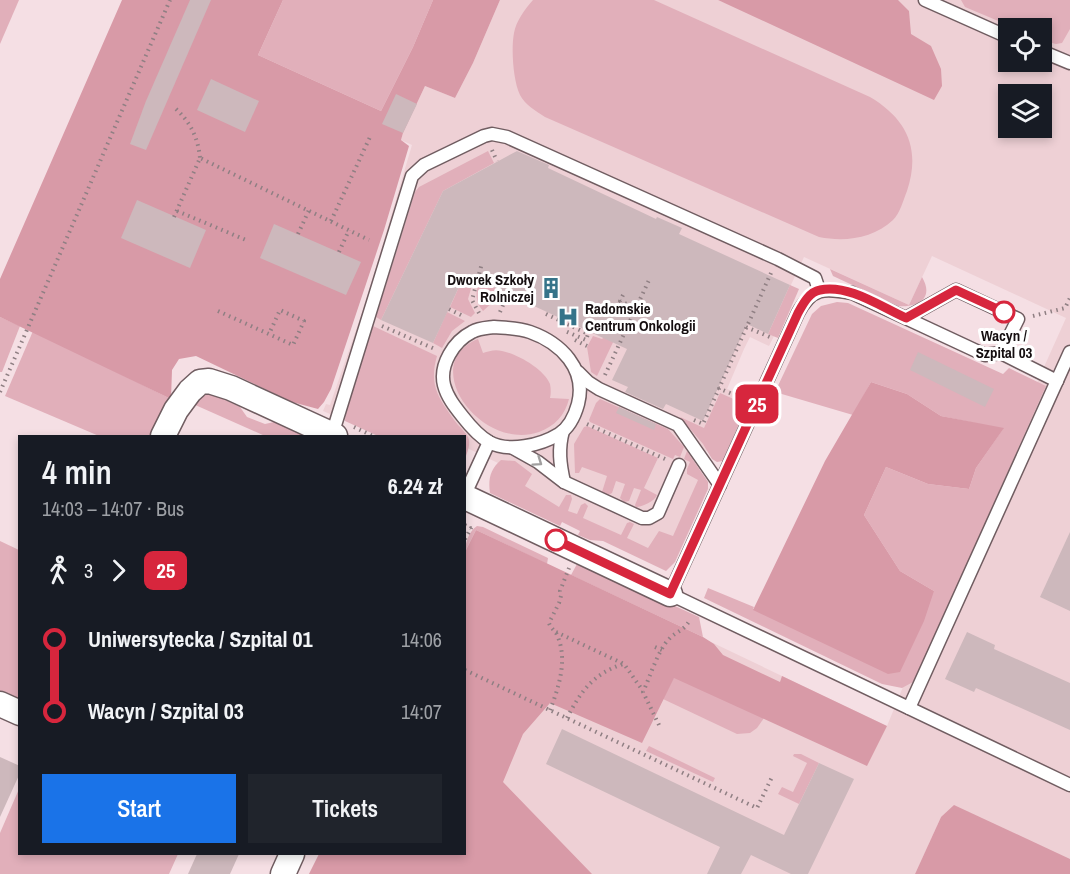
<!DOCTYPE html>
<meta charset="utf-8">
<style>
:root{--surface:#171b24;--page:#20242c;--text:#f1f3f6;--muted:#9ea1a6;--accent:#1a73e8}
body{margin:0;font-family:"Archivo Narrow",sans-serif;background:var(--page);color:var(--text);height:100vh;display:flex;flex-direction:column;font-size:22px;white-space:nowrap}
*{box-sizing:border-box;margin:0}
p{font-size:20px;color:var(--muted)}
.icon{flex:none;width:33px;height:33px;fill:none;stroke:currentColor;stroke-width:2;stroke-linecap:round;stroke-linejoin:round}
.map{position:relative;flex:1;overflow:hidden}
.panel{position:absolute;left:18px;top:435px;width:448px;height:420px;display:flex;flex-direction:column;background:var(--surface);border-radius:0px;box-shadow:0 3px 9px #0003}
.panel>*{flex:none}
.badge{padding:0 12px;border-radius:9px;font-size:21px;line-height:39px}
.fabs{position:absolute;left:998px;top:18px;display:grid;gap:12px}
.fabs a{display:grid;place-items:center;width:54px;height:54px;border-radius:0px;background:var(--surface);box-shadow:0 3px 9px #0003;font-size:30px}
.map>.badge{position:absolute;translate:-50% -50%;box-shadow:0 0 0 3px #fff}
.legs{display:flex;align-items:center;gap:9px;height:66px;padding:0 24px;font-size:20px}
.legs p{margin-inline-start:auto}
.overview{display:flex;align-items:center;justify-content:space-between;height:102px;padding:0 24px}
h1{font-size:33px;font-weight:600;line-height:45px}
.primary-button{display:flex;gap:12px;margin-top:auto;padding:12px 24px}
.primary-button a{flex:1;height:69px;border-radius:0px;background:var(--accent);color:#fff;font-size:24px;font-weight:600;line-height:69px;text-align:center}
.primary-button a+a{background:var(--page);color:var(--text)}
ul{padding:0 24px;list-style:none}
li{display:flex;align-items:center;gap:21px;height:72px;font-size:22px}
li i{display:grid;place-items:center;width:9px;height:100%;margin:0 8px;background:currentColor}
li i::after{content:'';width:15px;height:15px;margin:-8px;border:4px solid;border-radius:50%;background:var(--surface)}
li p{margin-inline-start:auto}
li:first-child i{background:linear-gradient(#0000 50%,currentColor 0)}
li:last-child i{background:linear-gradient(currentColor 50%,#0000 0)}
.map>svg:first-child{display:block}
.built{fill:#eed0d5;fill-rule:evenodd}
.green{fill:#e1afba}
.forest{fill:#d89aa7}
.building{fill:#cdb8bc}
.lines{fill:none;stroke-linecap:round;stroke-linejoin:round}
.lane-casing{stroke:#705d61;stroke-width:15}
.street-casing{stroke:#705d61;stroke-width:27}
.path{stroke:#8f7f83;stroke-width:4;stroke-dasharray:1.5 4.5;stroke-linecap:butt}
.lane{stroke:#fff;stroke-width:12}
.street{stroke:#fff;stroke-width:24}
.oneway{stroke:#a19f9f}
.line-1-casing{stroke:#fff;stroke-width:14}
.line-1{stroke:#d7263d;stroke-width:9}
.stop-1-dot{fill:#fff;stroke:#d7263d;stroke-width:3}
.labels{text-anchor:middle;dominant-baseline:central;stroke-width:6;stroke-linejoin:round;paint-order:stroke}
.poi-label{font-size:15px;font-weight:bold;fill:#150e10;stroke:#fff;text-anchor:end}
.stop-label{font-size:15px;font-weight:bold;fill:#150e10;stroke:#fff}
</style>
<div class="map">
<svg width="1070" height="874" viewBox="0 0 1070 874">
<rect width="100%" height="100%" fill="#f5dfe4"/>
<path class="built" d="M500,0H718L733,6L875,0H1070V874L941,817L915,874H309L319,854H465V552L476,530L887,726L932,616L1066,318L932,256L909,305L804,257L768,334L774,336L769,346L750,337L744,349L727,389L742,395L714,458L708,450L693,460L705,478L675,544L647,555L492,485L500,464L465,447V436H381L323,411L326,404L330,405L366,301L412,145L401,140L403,133L425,86L455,98L473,63ZM1008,28H1041V62H1008ZM1008,94H1041V128H1008Z"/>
<g class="green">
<path d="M0,0H19L0,44Z"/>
<path d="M283,0H433L413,47L381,111L258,55Z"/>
<path d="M533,0H654L870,97C907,119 921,149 907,191C903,201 900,213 893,220C873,239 844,242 819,237L545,117C536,111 525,105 520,95C513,81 511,48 514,33C516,21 525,9 533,0Z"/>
<path d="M961,0H1070V29L1062,43L1056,44L1041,40V28H1015L965,7Z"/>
<path d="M488,151L494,163L443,191L381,320L376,317L415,192L419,187Z"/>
<path d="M472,258L479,261L468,299L475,313L471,317L450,307Z"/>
<path d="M486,264L496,269L489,285L501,291L495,300L483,311C470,295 480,282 486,264Z"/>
<path d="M830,269L909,305L922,277C935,299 917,308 897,306L833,276Z"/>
<path d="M790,285L799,289L778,338L768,334Z"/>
<path d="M837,302L848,303L1003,374L1009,368L1046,386L928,651L913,682L902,688L882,684L704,598L708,588L754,607L753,609L934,591L900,571L864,515L886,467L928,484L969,489L976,468L1003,429L941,416L907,394L871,382L853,415L775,392L812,314L821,306Z"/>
<path d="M447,312L465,321L452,331L442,348L433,343Z"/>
<path d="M626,315L597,376L591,372L587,347L593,336L602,339Z"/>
<path d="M0,317L20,326L2,372H0Z"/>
<path d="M373,326L437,356C428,387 440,400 458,425C462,429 468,435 469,440C470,446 467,453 465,459V436H378L345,421L346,409Z"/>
<path d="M33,331L171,399L153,436H99L5,396Z"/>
<path d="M478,339L483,353C489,351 495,349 502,351C517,354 544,369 550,384C551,389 551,394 550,398L569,399C565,415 555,426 539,432C480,452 417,363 478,339Z"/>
<path d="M209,392L240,407L247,417L265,424L274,422L307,436H265L193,404L200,393Z"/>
<path d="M720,393L747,405L723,461L717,462L712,459L703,444L680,417L704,428Z"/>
<path d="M600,399L668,429L684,447L680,457L675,455L673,459L590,422L589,420L596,403Z"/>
<path d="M587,426L658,458L644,488L657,495C655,501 642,507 636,507L635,505L641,490L634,488L629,501L624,502L620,498L625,484L616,481L612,493L606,496L602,492L607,476L582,467L579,473H575L574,444L584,427Z"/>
<path d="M687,451L708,482V489L675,562L666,571L603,541L590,540L578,535L580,531L562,522L560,526L490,493C488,480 490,469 501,460L515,461L532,474L525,486L559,507L566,495H571L572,499L568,511L577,514L581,505L585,503L588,506L583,518L621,535L627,523L630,522L634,524L627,538L648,548L659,531L673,536L698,480L687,474V469L690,462L684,459Z"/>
<path d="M477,526L483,527L548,558L547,564L476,530L465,552C465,543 469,531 477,526Z"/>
<path d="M0,541L19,550V700L0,692Z"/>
<path d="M571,560L576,561L699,617L703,637L571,575L577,564Z"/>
<path d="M674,677L764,718L757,728L750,733L737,734L663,699Z"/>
<path d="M649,746L715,778L713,782L646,751Z"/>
<path d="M794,754H801L819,763L799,804L778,794L782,787L793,792L807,763L793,756Z"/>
<path d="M19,789L20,854H178L169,874H0V833Z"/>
</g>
<g class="forest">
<path d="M122,0H283L258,55L381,111L413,47L433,0H500L473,63L455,98L425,86L403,133L401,140L409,146L384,230L331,389L324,402L318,409L292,402L196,356L179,359L172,370L171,399L0,317V279Z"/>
<path d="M718,0H898L909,11L911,34L931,46L941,69L942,86L934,100Z"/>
<path d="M871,382L907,394L941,416L1004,428L976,468L969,489L928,484L886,467L864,515L900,571L934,591L924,621L900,672L888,674L753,610L825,461Z"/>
<path d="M476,530L703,637L714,644L723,655L780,682L782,676L887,726L867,766L674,678L642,743L550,703L523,734L503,782L592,874H309L319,854H465V552Z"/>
<path d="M954,805L1070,859V874H915L941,817Z"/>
</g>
<g class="building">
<path d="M190,0H211L146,150L130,144L146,101Z"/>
<path d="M211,79L259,101L245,132L197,110Z"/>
<path d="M396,94L417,104L403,133L382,124Z"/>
<path d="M517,151L549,165L548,168L656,219L657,217L682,228L679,234L790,285L768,334L747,324L703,421L666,404L663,409L625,392L628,387L612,380L627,349L465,274L433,343L381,320L443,191Z"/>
<path d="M137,200L206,230L190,268L121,238Z"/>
<path d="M274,224L361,262L346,295L260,258Z"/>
<path d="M918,352L994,389L985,407L910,370Z"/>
<path d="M619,407L656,424L654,430L616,413Z"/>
<path d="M1070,532V611L1040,597Z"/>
<path d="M967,632L995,645L994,649L1070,683V730L976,688L974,692L945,679Z"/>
<path d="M562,729L784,835L819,763L854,779L808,874H791L751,855L741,874H707L720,847L546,764Z"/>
<path d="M0,757L20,766V773L0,817Z"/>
<path d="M197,854H239L230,874H188Z"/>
</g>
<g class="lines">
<defs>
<g id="lane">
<path d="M925,0L1008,37"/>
<path d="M1041,51L1070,63"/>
<path d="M906,318L956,290L1018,319L1001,353L985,355L852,293C824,288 812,287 798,313L670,594L1070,785"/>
<path d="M494,327C506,328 518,328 530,332C561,343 587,369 578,404C575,415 570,427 559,434C541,445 509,453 489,442C479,436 470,426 463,417C455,407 447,397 444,385C439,365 454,341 472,332C479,328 487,328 494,327Z"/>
<path d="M1001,353L1057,381"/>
<path d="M578,372L588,382L599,389L678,425L720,485"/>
<path d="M563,431C558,449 560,464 564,482"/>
<path d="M332,435L412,176L424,165L484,136L492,134L507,137L778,259L815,278L819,290"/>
<path d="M513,448L538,462L564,482L642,518H649L658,513L679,465"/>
<path d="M465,494L489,442"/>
<path d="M909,708L1070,352"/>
</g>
<g id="street">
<path d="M163,436L176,410L190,391L200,382L209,381L231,388L335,436"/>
<path d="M465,497L670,594"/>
<path d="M0,704L20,713"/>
<path d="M283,874L292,854"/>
</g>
</defs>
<use href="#lane" class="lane-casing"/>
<use href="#street" class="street-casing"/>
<g class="path">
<path d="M176,109C191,123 198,138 200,158"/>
<path d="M492,150L497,161"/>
<path d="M177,211L246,240"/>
<path d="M174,217L200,158L369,240"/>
<path d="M331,221L370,137"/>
<path d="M298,234L309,210"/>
<path d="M339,252L349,230"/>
<path d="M623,295L620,301L636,308"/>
<path d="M639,302L646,306"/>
<path d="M449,309L465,317"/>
<path d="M218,311L293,345L304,321L280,310L269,334"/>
<path d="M500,312L508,294"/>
<path d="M479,313L472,300L482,263"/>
<path d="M546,314L588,334L586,340L565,331V332"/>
<path d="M1033,316L1065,308L1070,298"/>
<path d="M382,326L435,349"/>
<path d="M746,327L770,337"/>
<path d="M575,340L587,346"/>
<path d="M605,375L649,280"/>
<path d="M718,388L744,399"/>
<path d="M0,392L170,0"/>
<path d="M694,420L703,424L771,273"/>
<path d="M587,424L665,459"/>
<path d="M354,427L373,436"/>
<path d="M465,525L471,528"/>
<path d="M465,539L471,528L474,525"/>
<path d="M556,632L624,664L643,691"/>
<path d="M655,647L662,650"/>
<path d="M465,670L757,808L772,777"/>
<path d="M550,710C559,687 568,659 557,635C555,630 551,629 549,623L559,603L561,596L560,591L569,568"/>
<path d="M567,718C581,691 593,674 623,664"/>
<path d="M659,725L643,692C650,677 658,650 669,639C676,631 683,632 690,620"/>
</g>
<use href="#lane" class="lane"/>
<use href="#street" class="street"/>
</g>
<defs><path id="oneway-chevron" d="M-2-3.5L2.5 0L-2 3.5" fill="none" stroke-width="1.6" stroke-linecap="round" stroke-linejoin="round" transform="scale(1.5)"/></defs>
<use class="oneway" href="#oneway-chevron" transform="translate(538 462) rotate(35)"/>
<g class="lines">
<defs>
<path id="line-1" d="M556,540L670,594L798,313C803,304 809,292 820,290C849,284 881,307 906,318L956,290L1004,312"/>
</defs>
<use href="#line-1" class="line-1-casing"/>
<use href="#line-1" class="line-1"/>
</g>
<defs>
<symbol id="building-bare" viewBox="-9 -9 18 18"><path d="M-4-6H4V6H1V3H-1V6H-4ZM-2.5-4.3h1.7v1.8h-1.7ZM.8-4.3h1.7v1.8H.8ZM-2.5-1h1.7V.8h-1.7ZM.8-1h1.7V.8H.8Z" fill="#357389" stroke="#fff" stroke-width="2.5" paint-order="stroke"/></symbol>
<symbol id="hospital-bare" viewBox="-9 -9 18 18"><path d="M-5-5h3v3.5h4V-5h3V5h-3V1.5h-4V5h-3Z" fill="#357389" stroke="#fff" stroke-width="2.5" paint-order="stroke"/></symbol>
</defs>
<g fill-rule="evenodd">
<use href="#building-bare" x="536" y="273" width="30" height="30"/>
<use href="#hospital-bare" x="553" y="302" width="30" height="30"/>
</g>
<g class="stop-1-dot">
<circle cx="1004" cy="312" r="10"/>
<circle cx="556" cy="540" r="10"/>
</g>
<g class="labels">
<g class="poi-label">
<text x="534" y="279">Dworek Szkoły<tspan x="534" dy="17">Rolniczej</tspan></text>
<text x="585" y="308" text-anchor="start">Radomskie<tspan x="585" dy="17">Centrum Onkologii</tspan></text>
</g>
<g class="stop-label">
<text x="1004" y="335">Wacyn /<tspan x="1004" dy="17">Szpital 03</tspan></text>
</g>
</g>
</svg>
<div class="fabs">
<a><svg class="icon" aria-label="locate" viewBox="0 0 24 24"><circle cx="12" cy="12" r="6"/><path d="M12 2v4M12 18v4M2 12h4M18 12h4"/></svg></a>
<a><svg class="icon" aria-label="layers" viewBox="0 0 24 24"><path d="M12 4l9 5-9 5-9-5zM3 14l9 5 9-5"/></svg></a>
</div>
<b class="badge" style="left:757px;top:404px;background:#d7263d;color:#fff">25</b>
<section class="panel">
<div class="overview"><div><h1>4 min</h1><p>14:03 – 14:07 · Bus</p></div><b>6.24 zł</b></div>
<div class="legs"><svg class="icon" aria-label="walk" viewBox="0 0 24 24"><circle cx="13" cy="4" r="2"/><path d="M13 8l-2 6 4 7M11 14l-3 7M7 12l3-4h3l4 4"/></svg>3<svg class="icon" aria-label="forward" viewBox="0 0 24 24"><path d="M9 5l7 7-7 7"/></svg><b class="badge" style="background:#d7263d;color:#fff">25</b></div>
<ul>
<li><i style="color:#d7263d"></i><b>Uniwersytecka / Szpital 01</b><p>14:06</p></li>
<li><i style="color:#d7263d"></i><b>Wacyn / Szpital 03</b><p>14:07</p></li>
</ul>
<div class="primary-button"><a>Start</a><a>Tickets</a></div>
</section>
</div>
